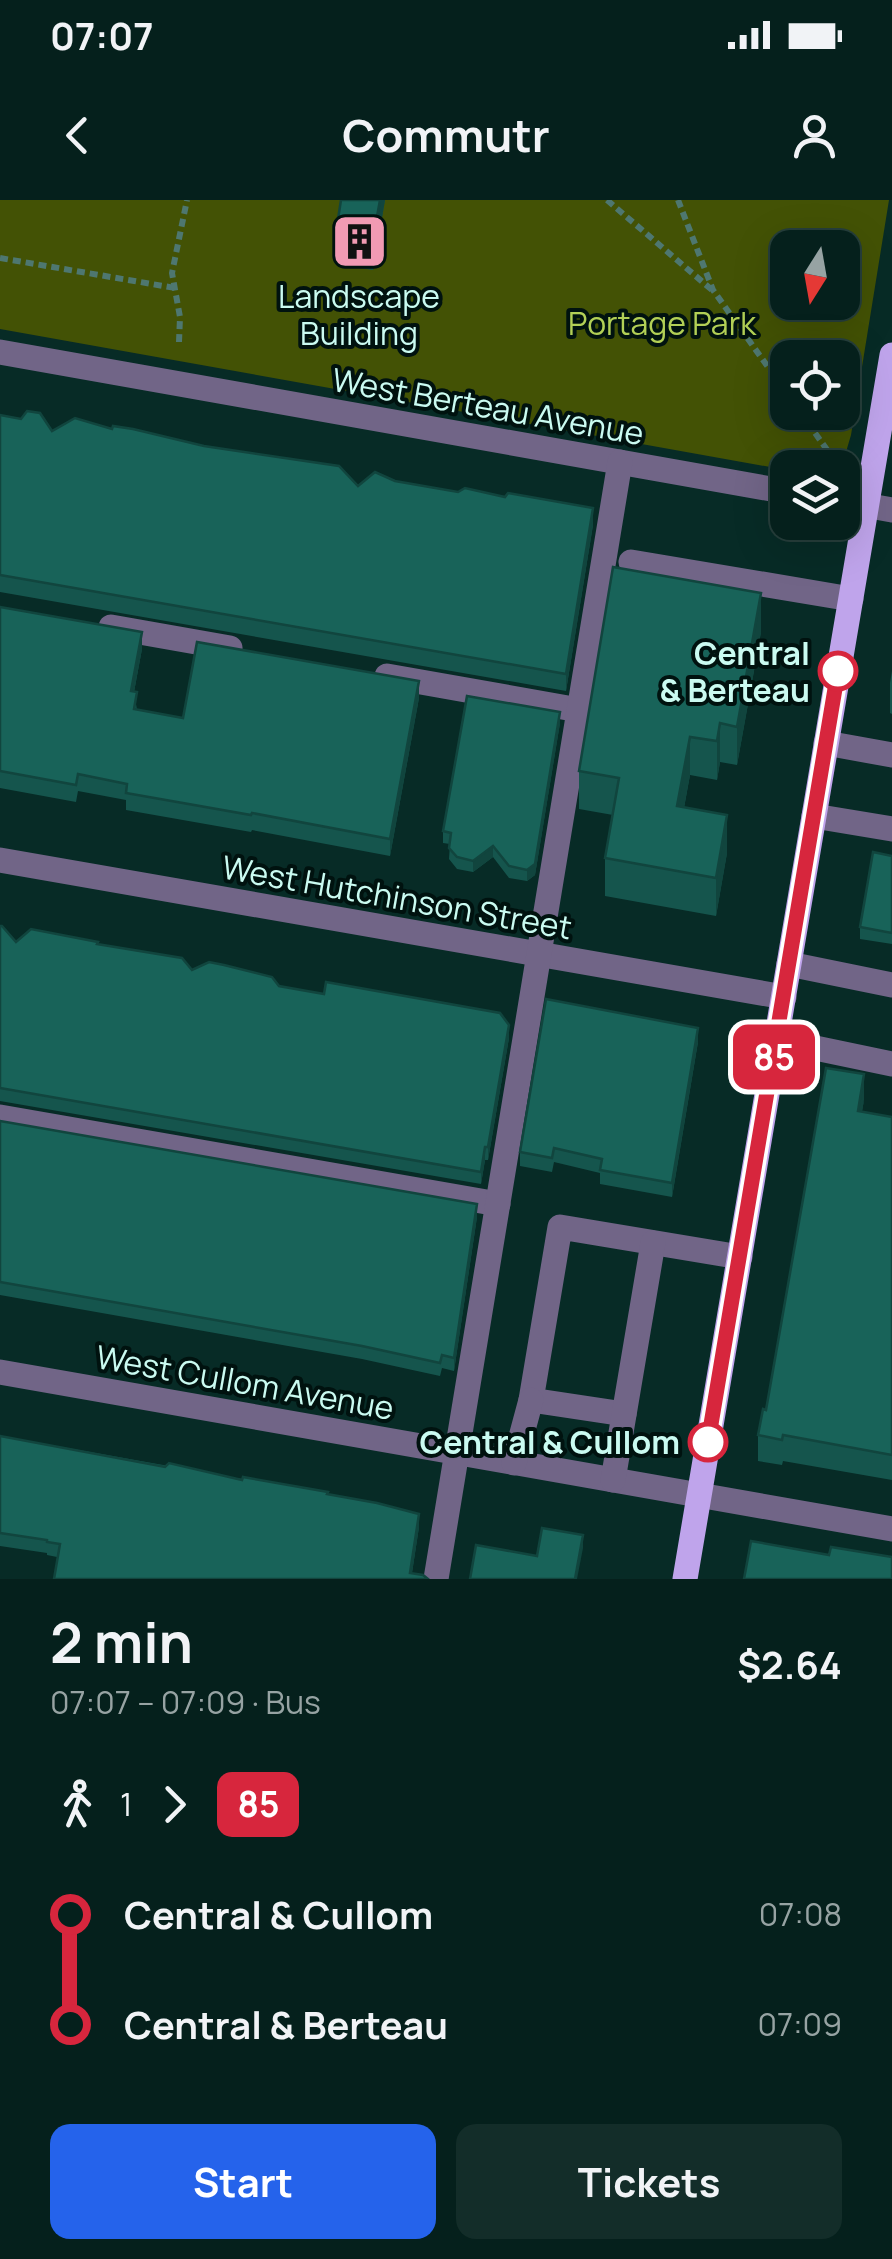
<!DOCTYPE html>
<meta charset="utf-8">
<style>
:root{--surface:#05201c;--page:#132d29;--text:#f1f3f6;--muted:#97a3a3;--line:#263e3b;--accent:#2563eb}
body{margin:0;font-family:Manrope,sans-serif;background:var(--page);color:var(--text);height:100vh;display:flex;flex-direction:column;font-size:38px;white-space:nowrap}
*{box-sizing:border-box;margin:0}
p{font-size:32px;color:var(--muted)}
.icon{flex:none;width:55px;height:55px;fill:none;stroke:currentColor;stroke-width:2;stroke-linecap:round;stroke-linejoin:round}
.map{position:relative;height:1379px;overflow:hidden}
.panel{display:flex;flex-direction:column;background:var(--surface);flex:1}
.panel>*{flex:none}
.badge{padding:0 20px;border-radius:15px;font-size:35px;line-height:65px}
.needle{width:65px;rotate:191deg}
.fabs{position:absolute;left:770px;top:30px;display:grid;gap:20px}
.fabs a{display:grid;place-items:center;width:90px;height:90px;border-radius:20px;background:var(--surface);box-shadow:0 10px 40px #0002,0 0 0 2px var(--line);font-size:50px}
.map>.badge{position:absolute;translate:-50% -50%;box-shadow:0 0 0 5px #fff}
.legs{display:flex;align-items:center;gap:15px;height:110px;padding:0 50px;font-size:32px}
.legs p{margin-inline-start:auto}
.head{display:flex;align-items:center;justify-content:space-between;height:170px;padding:0 50px}
h1{font-size:55px;font-weight:700;line-height:75px}
.primary-button{display:flex;gap:20px;margin-top:auto;padding:20px 50px}
.primary-button a{flex:1;height:115px;border-radius:20px;background:var(--accent);color:#fff;font-size:40px;font-weight:700;line-height:115px;text-align:center}
.primary-button a+a{background:var(--page);color:var(--text)}
ul{padding:0 50px;list-style:none}
li{display:flex;align-items:center;gap:35px;height:110px;font-size:38px}
li i{display:grid;place-items:center;width:15px;height:100%;margin:0 12px;background:currentColor}
li i::after{content:'';width:25px;height:25px;margin:-12px;border:8px solid;border-radius:50%;background:var(--surface)}
li p{margin-inline-start:auto}
li:first-child i{background:linear-gradient(#0000 50%,currentColor 0)}
li:last-child i{background:linear-gradient(currentColor 50%,#0000 0)}
.status{display:flex;justify-content:space-between;align-items:center;height:70px;padding:0 50px;background:var(--surface);direction:ltr}
.status svg{height:28px;fill:currentColor}
header{display:flex;justify-content:space-between;align-items:center;height:130px;padding:0 50px;background:var(--surface);font-size:45px;font-weight:700}
.map>svg:first-child{display:block}
.green{fill:#435205;fill-rule:evenodd}
.lines{fill:none;stroke-linecap:round;stroke-linejoin:round}
.path{stroke:#4e7770;stroke-width:6;stroke-dasharray:8 5;stroke-linecap:butt}
.minor{stroke:#716587;stroke-width:25}
.major{stroke:#bfa4eb;stroke-width:25}
.wall{fill:#15554d}
.shaded-wall{fill:#11453e}
.building{fill:#186359;stroke:#11453e;stroke-width:2.5}
.line-1-casing{stroke:#fff;stroke-width:22}
.line-1{stroke:#d7263d;stroke-width:15}
.stop-1-dot{fill:#fff;stroke:#d7263d;stroke-width:5}
.labels{text-anchor:middle;dominant-baseline:central;stroke-width:8;stroke-linejoin:round;paint-order:stroke}
.poi-label{font-size:32px;fill:#cafbf1;stroke:#00120f}
.park-label{font-size:32px;fill:#b2d056;stroke:#00120f}
.street-label{font-size:32px;fill:#cafbf1;stroke:#00120f}
.stop-label{font-size:32px;font-weight:bold;fill:#cafbf1;stroke:#00120f;text-anchor:end}
</style>
<div class="status"><b>07:07</b><svg viewBox="0 0 49 12"><path d="M0 12V9h3v3zM5 12V6h3v6zM10 12V3h3v9zM15 12V0h3v12zM26 1h20v11H26zM47 4h2v5h-2z"/></svg></div>
<header><svg class="icon" aria-label="back" viewBox="0 0 24 24"><path d="M15 5l-7 7 7 7"/></svg>Commutr<svg class="icon" aria-label="person" viewBox="0 0 24 24"><circle cx="12" cy="8" r="4"/><path d="M4 21q1-7 8-7t8 7"/></svg></header>
<div class="map">
<svg width="892" height="1379" viewBox="0 0 892 1379">
<rect width="100%" height="100%" fill="#072b26"/>
<path class="green" d="M0,0H889L851,235L846,252L835,267L788,268L787,270L0,129ZM788,48H842V102H788ZM788,158H842V212H788Z"/>
<g class="lines">
<g class="path">
<path d="M607,0L712,90"/>
<path d="M678,0L713,90L788,195"/>
<path d="M0,58L175,88"/>
<path d="M179,142L180,117L172,73L187,0"/>
<path d="M800,212L833,258"/>
</g>
<g class="minor">
<path d="M0,152L788,292"/>
<path d="M842,301L892,310"/>
<path d="M631,362L851,399"/>
<path d="M111,427L230,448"/>
<path d="M387,476L579,510"/>
<path d="M826,543L892,555"/>
<path d="M814,616L892,629"/>
<path d="M0,660L784,797"/>
<path d="M789,764L892,785"/>
<path d="M777,840L892,864"/>
<path d="M0,917L498,1004"/>
<path d="M0,1172L892,1329"/>
<path d="M624,1214L531,1200L560,1027L740,1057"/>
<path d="M514,1263L531,1200"/>
<path d="M613,1280L653,1043"/>
<path d="M436,1379L620,262"/>
</g>
<path class="major" d="M685,1379L892,155"/>
</g>
<g class="wall">
<path d="M341,0H385L373,70L336,64V32Z"/>
<path d="M0,215L52,231L112,229L358,286L395,281L593,325L566,491L0,392Z"/>
<path d="M0,407L142,449L134,492L137,510L183,518L419,498L390,656L252,630L251,632L126,610V600L78,591L76,602L0,588Z"/>
<path d="M761,432L737,565L720,562L717,580L690,575L684,608L727,653L716,716L605,696V658L613,615L579,609V571Z"/>
<path d="M892,471V514L890,513V483Z"/>
<path d="M560,523L535,675L527,681L509,678L493,657L473,672L457,669L449,659L450,644L443,643V631Z"/>
<path d="M892,656V744L860,739V727Z"/>
<path d="M0,726L16,742L97,744L192,770L279,786L509,838L488,960H485L481,984L0,901Z"/>
<path d="M698,842L672,997L600,984V973L554,962L552,972L520,966V952Z"/>
<path d="M864,900L862,911L892,917V1280L783,1261L782,1265L758,1261V1235Z"/>
<path d="M0,921L477,1017L454,1171L442,1168L440,1176L362,1159L0,1095Z"/>
<path d="M0,1236L327,1294L419,1327L412,1373L57,1357L47,1355V1353L0,1346Z"/>
</g>
<g class="shaded-wall">
<path d="M380,0H385L373,70V39Z"/>
<path d="M593,308V325L566,491V474Z"/>
<path d="M761,393V432L737,565V527Z"/>
<path d="M142,432V449L131,508V491Z"/>
<path d="M419,481V498L390,656V639Z"/>
<path d="M560,512V523L535,675L527,681V670Z"/>
<path d="M720,523V562L717,580V541Z"/>
<path d="M690,537V575L677,645V606Z"/>
<path d="M727,615V653L716,716V678Z"/>
<path d="M493,646V657L473,672V661Z"/>
<path d="M509,825V838L488,960V947Z"/>
<path d="M698,828V842L672,997V983Z"/>
<path d="M864,874V900L858,936V911Z"/>
<path d="M485,947V960L481,984V972Z"/>
<path d="M477,1004V1017L454,1171V1158Z"/>
<path d="M419,1314V1327L411,1379L410,1373Z"/>
<path d="M583,1335V1348L577,1379H575Z"/>
</g>
<g class="building">
<path d="M341,0H380L373,39L336,32Z"/>
<path d="M27,211L40,213L52,231L75,218L112,229L113,226L133,229L204,246L339,266L358,286L375,272L395,281L458,292L465,288L505,297L508,293L593,308L566,474L0,375V215L21,219Z"/>
<path d="M613,367L761,393L737,527L720,523L717,541L690,537L677,606L727,615L716,678L605,658L619,578L579,571Z"/>
<path d="M0,407L142,432L131,491L137,492L134,509L183,518L197,442L419,481L390,639L252,613L251,615L126,593L127,584L78,574L76,585L0,571Z"/>
<path d="M467,496L560,512L535,664L527,670L509,666L493,646L473,661L457,657L449,648L451,633L443,631Z"/>
<path d="M873,652L892,656V733L860,727Z"/>
<path d="M0,726H2L16,742L31,729L98,742L97,744L182,758L192,770L209,762L224,765L272,777L279,786L324,794L326,782L500,813L509,825L488,947H485L481,972L0,888Z"/>
<path d="M546,799L698,828L672,983L600,970L602,959L554,948L552,958L520,952Z"/>
<path d="M826,868L864,874L858,911L892,917V1255L783,1235L782,1240L758,1235L763,1209L766,1210Z"/>
<path d="M0,921L477,1004L454,1158L442,1155L440,1163L362,1146L0,1082Z"/>
<path d="M0,1236L165,1267L169,1263L242,1280L243,1277L328,1292L327,1294L377,1303L419,1314L410,1373L423,1375L428,1379H54L60,1344L47,1342V1340L0,1333Z"/>
<path d="M542,1328L583,1335L575,1379H470L476,1345L537,1356Z"/>
<path d="M751,1341L829,1355L831,1347L892,1357V1379H744Z"/>
</g>
<g class="lines">
<defs>
<path id="line-1" d="M708,1242L838,471"/>
</defs>
<use href="#line-1" class="line-1-casing"/>
<use href="#line-1" class="line-1"/>
</g>
<defs>
<symbol id="building-square" viewBox="-11 -11 22 22"><rect x="-9" y="-9" width="18" height="18" rx="4" fill="#f19ab3" stroke="#00120f"/><path d="M-4-6H4V6H1V3H-1V6H-4ZM-2.5-4.3h1.7v1.8h-1.7ZM.8-4.3h1.7v1.8H.8ZM-2.5-1h1.7V.8h-1.7ZM.8-1h1.7V.8H.8Z" fill="#111"/></symbol>
</defs>
<g fill-rule="evenodd">
<use href="#building-square" x="328" y="10" width="63" height="63"/>
</g>
<g class="stop-1-dot">
<circle cx="838" cy="471" r="18"/>
<circle cx="708" cy="1242" r="18"/>
</g>
<g class="labels">
<g class="poi-label">
<text x="359" y="96">Landscape<tspan x="359" dy="37">Building</tspan></text>
</g>
<g class="park-label">
<text x="662" y="123">Portage Park</text>
</g>
<g class="street-label">
<text transform="translate(488 206) rotate(10)">West Berteau Avenue</text>
<text transform="translate(397 697) rotate(10)">West Hutchinson Street</text>
<text transform="translate(245 1182) rotate(10)">West Cullom Avenue</text>
</g>
<g class="stop-label">
<text x="810" y="453">Central<tspan x="810" dy="37">&amp; Berteau</tspan></text>
<text x="680" y="1242">Central &amp; Cullom</text>
</g>
</g>
</svg>
<div class="fabs">
<a><svg class="needle" viewBox="-14 -14 28 28"><path d="M0-13l5 13h-10z" fill="#e53935"/><path d="M0 13l5-13h-10z" fill="#97a3a3"/></svg></a>
<a><svg class="icon" aria-label="locate" viewBox="0 0 24 24"><circle cx="12" cy="12" r="6"/><path d="M12 2v4M12 18v4M2 12h4M18 12h4"/></svg></a>
<a><svg class="icon" aria-label="layers" viewBox="0 0 24 24"><path d="M12 4l9 5-9 5-9-5zM3 14l9 5 9-5"/></svg></a>
</div>
<b class="badge" style="left:774px;top:857px;background:#d7263d;color:#fff">85</b>
</div>
<section class="panel">
<div class="head"><div><h1>2 min</h1><p>07:07 – 07:09 · Bus</p></div><b>$2.64</b></div>
<div class="legs"><svg class="icon" aria-label="walk" viewBox="0 0 24 24"><circle cx="13" cy="4" r="2"/><path d="M13 8l-2 6 4 7M11 14l-3 7M7 12l3-4h3l4 4"/></svg>1<svg class="icon" aria-label="forward" viewBox="0 0 24 24"><path d="M9 5l7 7-7 7"/></svg><b class="badge" style="background:#d7263d;color:#fff">85</b></div>
<ul>
<li><i style="color:#d7263d"></i><b>Central &amp; Cullom</b><p>07:08</p></li>
<li><i style="color:#d7263d"></i><b>Central &amp; Berteau</b><p>07:09</p></li>
</ul>
<div class="primary-button"><a>Start</a><a>Tickets</a></div>
</section>
